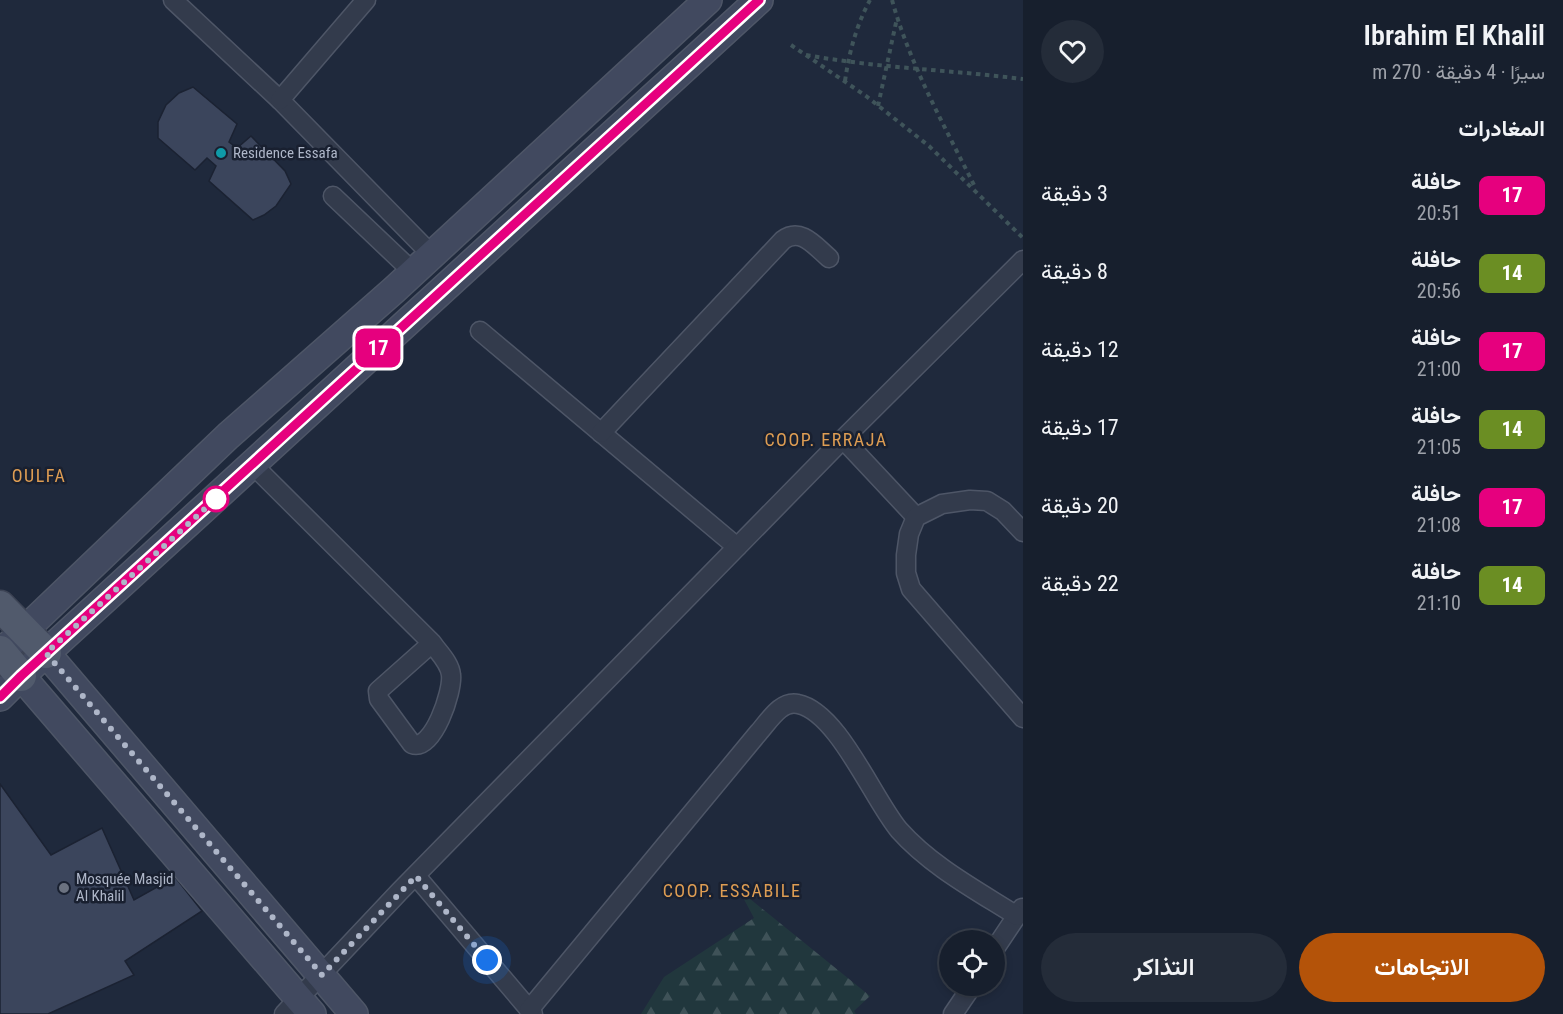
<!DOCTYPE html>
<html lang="ar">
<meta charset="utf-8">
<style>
:root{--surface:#171f2d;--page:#242c39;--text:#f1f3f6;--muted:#9ea2aa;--line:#363d49;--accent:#b45309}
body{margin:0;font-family:"Roboto Condensed",Vazirmatn,sans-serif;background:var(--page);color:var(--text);direction:rtl;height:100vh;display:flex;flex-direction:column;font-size:22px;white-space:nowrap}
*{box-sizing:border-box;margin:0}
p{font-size:20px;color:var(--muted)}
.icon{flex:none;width:33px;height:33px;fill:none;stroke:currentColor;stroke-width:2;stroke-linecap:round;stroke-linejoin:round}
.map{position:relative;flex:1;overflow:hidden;direction:ltr}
.side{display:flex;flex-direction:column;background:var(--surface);width:540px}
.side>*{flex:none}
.badge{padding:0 12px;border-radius:9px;font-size:21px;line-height:39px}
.tools{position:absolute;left:939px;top:930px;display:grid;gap:12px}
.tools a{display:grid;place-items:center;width:66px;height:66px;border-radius:50%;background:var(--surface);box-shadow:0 3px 9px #0003,0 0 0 2px var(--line);font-size:30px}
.you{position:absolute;width:30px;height:30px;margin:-15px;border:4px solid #fff;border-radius:50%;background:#1a73e8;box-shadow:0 0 0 9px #1a73e833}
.map>.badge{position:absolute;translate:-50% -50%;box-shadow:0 0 0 3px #fff}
h2{padding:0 18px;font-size:22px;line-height:54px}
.round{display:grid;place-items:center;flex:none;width:63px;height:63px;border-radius:32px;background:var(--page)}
.summary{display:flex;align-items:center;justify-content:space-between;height:102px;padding:0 18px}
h1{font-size:28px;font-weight:600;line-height:45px}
.action{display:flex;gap:12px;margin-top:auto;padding:12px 18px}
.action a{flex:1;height:69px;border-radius:36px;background:var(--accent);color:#fff;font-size:24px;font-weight:600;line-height:69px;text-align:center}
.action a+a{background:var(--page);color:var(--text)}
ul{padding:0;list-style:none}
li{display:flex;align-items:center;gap:18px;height:78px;padding:0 18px}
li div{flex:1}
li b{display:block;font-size:22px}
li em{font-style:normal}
li .badge{min-width:66px;font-weight:700;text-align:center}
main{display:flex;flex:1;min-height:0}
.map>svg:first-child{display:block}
.forest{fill:url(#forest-firs)}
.building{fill:#3b455c;stroke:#1b2232;stroke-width:1.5}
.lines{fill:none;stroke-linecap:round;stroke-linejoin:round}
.minor-casing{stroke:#4e5667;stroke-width:21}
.secondary-casing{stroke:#4e5667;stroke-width:30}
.primary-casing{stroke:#3d4455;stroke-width:33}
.path{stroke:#3f545a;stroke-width:4;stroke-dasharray:4.5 4.5;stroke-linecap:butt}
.minor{stroke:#333b4c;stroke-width:18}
.secondary{stroke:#41495f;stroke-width:27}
.primary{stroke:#515a6c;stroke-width:30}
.line-casing{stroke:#fff;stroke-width:14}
.line{stroke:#e6007e;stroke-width:9}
.walk{stroke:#aeb6c8;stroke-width:6;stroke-dasharray:0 10.8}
.culture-dot{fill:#0f9aa8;stroke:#192030;stroke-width:2}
.stop-dot{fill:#fff;stroke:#e6007e;stroke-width:3}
.worship-dot{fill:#6b7280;stroke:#192030;stroke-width:2}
.labels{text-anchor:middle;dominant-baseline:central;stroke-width:5;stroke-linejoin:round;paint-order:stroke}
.poi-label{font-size:15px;fill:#aeb6c8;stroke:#192030;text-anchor:start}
.quarter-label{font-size:18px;letter-spacing:1.5px;fill:#de9d53;stroke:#192030}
</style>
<main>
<section class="side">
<div class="summary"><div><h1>Ibrahim El Khalil</h1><p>سيرًا · 4 دقيقة · 270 m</p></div><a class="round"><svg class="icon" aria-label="heart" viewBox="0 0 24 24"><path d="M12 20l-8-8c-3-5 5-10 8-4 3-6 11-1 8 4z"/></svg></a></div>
<h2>المغادرات</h2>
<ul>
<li><span class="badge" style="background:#e6007e;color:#fff">17</span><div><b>حافلة</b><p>20:51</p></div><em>3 دقيقة</em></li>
<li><span class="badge" style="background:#6b8e23;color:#fff">14</span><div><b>حافلة</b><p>20:56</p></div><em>8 دقيقة</em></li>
<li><span class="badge" style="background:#e6007e;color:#fff">17</span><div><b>حافلة</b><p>21:00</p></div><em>12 دقيقة</em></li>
<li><span class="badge" style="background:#6b8e23;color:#fff">14</span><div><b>حافلة</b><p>21:05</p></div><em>17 دقيقة</em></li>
<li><span class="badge" style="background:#e6007e;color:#fff">17</span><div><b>حافلة</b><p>21:08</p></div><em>20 دقيقة</em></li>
<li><span class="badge" style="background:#6b8e23;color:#fff">14</span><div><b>حافلة</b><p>21:10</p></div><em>22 دقيقة</em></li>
</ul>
<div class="action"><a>الاتجاهات</a><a>التذاكر</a></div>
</section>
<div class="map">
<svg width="1023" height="1014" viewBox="0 0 1023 1014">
<defs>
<pattern id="forest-firs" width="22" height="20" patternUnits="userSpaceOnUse" patternTransform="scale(1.5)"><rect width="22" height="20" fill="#21373d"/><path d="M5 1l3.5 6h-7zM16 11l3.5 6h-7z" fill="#3f5258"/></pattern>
</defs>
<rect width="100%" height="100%" fill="#1f293c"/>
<path class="forest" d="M739,890L870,996L854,1011L856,1014H641L664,977L754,918Z"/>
<g class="building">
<path d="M193,87L237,124L229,142L237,148L251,136L285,171L291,184L276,206L264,215L253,220L209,181L216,166L207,158L195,170L158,138V122L166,105L179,93Z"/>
<path d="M0,784L51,855L102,828L134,900L175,877L202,911L125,961L134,975L48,1014H0Z"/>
</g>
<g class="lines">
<defs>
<g id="minor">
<path d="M173,0L280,100L431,254"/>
<path d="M280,100L366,0"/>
<path d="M333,196L413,272"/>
<path d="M480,331L737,547"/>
<path d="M601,433L783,240C801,227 815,246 829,258"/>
<path d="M843,439L916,517"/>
<path d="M253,465L432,643C439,653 450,663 451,675C453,691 433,752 412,744L379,699L378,691L432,643"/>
<path d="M1023,532L1003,511L987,501L970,500L942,504L916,517L909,534L906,555V573L911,589L1023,718"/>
<path d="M416,876L533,1014"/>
<path d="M994,950L1022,908"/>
<path d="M529,1010L759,732C769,721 781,700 798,704C838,712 873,799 899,830C931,866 976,890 1017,916"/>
<path d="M284,1014L400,891L843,439L1023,260"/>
<path d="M953,1014L972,986"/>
</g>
<g id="secondary">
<path d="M8,646L228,436L394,290L708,0"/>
<path d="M46,653L354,1014"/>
<path d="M21,676L312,1014"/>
<path d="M0,697L21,676L759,0"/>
</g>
<g id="primary">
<path d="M0,606L46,653"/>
<path d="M0,651L21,676"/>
</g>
</defs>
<use href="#minor" class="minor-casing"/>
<use href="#secondary" class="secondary-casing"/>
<use href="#primary" class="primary-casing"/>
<g class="path">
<path d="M892,0C910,65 945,127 975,187"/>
<path d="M791,45L866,96L929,146L1023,238"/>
<path d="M806,55C878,68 951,70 1023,79"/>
<path d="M845,81C849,53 856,26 870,0"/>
<path d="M878,106L897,18"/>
</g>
<use href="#minor" class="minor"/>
<use href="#secondary" class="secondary"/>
<use href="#primary" class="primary"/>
</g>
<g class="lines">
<defs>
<path id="line" d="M0,697L21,676L759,0"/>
</defs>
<use href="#line" class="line-casing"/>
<use href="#line" class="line"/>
<path class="walk" d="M216,499L218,497L46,653L322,975L416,876L487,960"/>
</g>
<circle class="culture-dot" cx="221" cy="153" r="6"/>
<circle class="stop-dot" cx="216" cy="499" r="12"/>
<circle class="worship-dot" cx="64" cy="888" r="6"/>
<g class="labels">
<g class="poi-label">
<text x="233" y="153">Residence Essafa</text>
<text x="76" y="879">Mosquée Masjid<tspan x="76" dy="17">Al Khalil</tspan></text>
</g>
<g class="quarter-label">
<text x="826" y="439">COOP. ERRAJA</text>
<text x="39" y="475">OULFA</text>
<text x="732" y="890">COOP. ESSABILE</text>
</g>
</g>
</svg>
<div class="tools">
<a><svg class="icon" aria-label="locate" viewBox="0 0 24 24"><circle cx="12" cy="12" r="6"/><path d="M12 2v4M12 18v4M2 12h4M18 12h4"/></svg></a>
</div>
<div class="you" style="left:487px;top:960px"></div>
<b class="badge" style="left:378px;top:348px;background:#e6007e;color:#fff">17</b>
</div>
</main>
